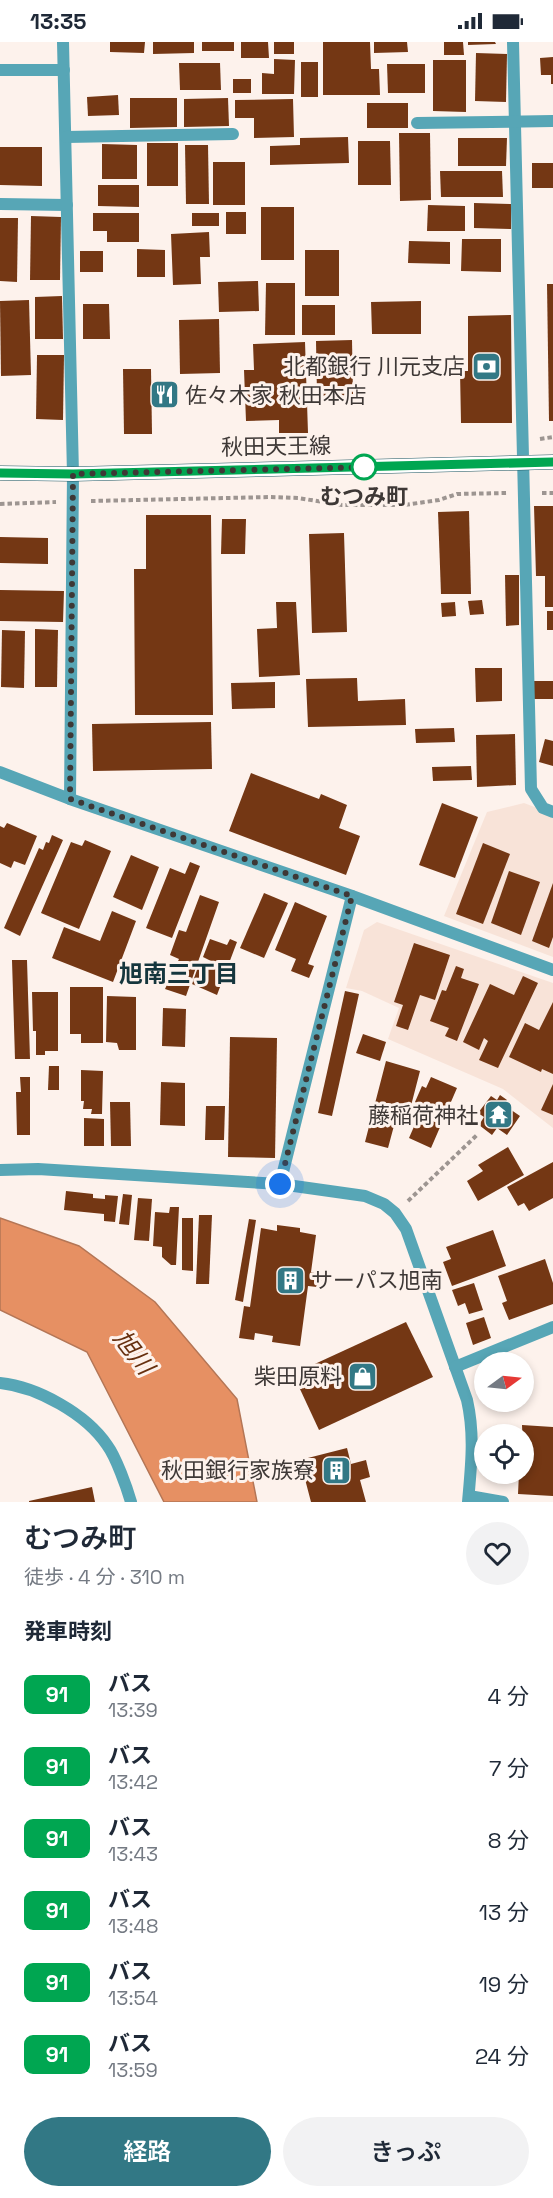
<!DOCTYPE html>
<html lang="ja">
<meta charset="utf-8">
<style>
:root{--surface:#fff;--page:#f2f2f3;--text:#1f2937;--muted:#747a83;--accent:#327885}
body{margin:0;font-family:"Space Grotesk","Noto Sans JP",sans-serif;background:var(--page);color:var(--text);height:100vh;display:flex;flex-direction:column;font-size:22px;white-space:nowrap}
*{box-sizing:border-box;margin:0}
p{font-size:20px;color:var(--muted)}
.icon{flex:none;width:33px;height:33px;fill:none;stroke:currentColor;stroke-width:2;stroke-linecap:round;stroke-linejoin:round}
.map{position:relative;height:1460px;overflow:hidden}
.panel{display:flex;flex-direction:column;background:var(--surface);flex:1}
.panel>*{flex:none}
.badge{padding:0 12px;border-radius:9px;font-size:21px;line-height:39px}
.needle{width:39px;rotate:75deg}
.controls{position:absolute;left:474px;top:1310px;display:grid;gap:12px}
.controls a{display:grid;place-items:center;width:60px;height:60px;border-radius:50%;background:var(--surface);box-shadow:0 3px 9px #0003;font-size:30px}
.you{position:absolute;width:30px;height:30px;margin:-15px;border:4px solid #fff;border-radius:50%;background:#1a73e8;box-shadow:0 0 0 9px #1a73e833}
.map>.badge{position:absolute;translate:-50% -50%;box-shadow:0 0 0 3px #fff}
h2{padding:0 24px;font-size:22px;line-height:54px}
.round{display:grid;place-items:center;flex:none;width:63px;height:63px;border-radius:32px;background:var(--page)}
.head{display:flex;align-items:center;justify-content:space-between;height:102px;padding:0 24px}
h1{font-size:28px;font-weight:600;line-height:45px}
.primary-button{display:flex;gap:12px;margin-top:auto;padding:12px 24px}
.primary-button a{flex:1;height:69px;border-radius:36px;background:var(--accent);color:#fff;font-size:24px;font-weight:600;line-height:69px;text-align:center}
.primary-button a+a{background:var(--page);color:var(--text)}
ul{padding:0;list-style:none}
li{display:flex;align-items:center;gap:18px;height:72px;padding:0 24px}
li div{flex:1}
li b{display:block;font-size:22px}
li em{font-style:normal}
li .badge{min-width:66px;font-weight:700;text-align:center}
.status{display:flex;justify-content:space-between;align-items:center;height:42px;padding:0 30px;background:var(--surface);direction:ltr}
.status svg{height:16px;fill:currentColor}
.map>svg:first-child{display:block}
.built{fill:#f8e3d8}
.water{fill:#e69063;stroke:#b47656;stroke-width:1.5}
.building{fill:#743714}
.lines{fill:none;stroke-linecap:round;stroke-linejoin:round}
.path{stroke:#9d9591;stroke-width:4;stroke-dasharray:4.5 3;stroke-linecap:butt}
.minor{stroke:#57a6b6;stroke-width:12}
.primary{stroke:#1e5863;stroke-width:15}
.line-casing{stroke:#fff;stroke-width:14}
.line{stroke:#00a651;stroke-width:9}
.walk{stroke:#3e3836;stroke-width:6;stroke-dasharray:0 10.8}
.stop-dot{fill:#fff;stroke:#00a651;stroke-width:3}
.labels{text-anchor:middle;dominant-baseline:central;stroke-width:6;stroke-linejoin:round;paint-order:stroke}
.poi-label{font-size:22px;fill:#3e3836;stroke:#fdf2ec;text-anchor:end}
.street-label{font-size:22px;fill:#3e3836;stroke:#fdf2ec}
.stop-label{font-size:22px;font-weight:bold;fill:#3e3836;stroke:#fdf2ec}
.neighbourhood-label{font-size:24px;font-weight:bold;fill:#15363d;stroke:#fdf2ec}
.water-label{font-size:24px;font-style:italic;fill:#67300f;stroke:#fdf2ec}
</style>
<div class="status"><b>13:35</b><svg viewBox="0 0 49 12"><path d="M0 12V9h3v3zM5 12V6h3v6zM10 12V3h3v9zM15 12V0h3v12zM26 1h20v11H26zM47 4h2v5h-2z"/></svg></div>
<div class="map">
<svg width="553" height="1460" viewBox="0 0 553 1460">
<rect width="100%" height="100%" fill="#fdf2ec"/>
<g class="built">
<path d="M524,761L553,772V915L444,874L487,770Z"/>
<path d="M377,880L553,941V1086L503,1047L388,997L399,966L362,949L346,946L364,888Z"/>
</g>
<path class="water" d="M0,1176L79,1204L155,1260L237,1357L257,1460H164L87,1310L0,1268Z"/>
<g class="building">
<path d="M110,0H145L144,11L110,10Z"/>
<path d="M153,0H194V11L153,12Z"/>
<rect x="202" y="0" width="32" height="9"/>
<path d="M241,0H268L269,16H241Z"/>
<rect x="274" y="0" width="20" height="12"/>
<path d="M323,0H370L371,27H379L380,53H323Z"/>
<path d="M374,0H407L408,10L374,11Z"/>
<path d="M444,0H463L464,13H444Z"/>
<path d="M468,0H495L496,2L468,3Z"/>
<path d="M476,11L507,12L506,60L475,59Z"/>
<path d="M553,15V42H551V33H541L540,16Z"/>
<path d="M274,17L295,18L294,52H262V31L274,32Z"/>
<path d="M433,18H466V70L433,69Z"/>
<rect x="301" y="20" width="17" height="35"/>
<path d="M179,21H220L221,48H180Z"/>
<path d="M387,22H425V51H388Z"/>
<rect x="233" y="37" width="18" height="14"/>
<path d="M118,53L119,73L88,74L87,55Z"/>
<path d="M130,56H177V85L130,86Z"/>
<path d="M228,56L229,84L184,85V57Z"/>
<path d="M293,57L294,95L254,96V76H235V58Z"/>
<rect x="367" y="61" width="41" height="25"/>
<path d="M399,91H430L431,158L400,159Z"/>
<path d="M348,95L349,121L270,123V104L300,103V96Z"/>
<path d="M458,96H507L506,124H458Z"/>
<path d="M358,99H390L391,143H358Z"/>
<rect x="147" y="101" width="31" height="43"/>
<path d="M102,102L137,103V137H102Z"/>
<path d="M185,103H208L209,162H186Z"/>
<path d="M0,105H42V144L0,143Z"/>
<rect x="213" y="120" width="32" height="43"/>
<rect x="532" y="121" width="21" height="25"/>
<path d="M440,129H502L503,155H441Z"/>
<path d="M98,143H139V165L98,164Z"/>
<path d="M474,161L511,162V187L474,186Z"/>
<path d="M428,163L465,164V189H427Z"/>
<rect x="261" y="165" width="33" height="53"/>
<rect x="226" y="170" width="20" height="22"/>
<path d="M93,171H139V200H107V189H93Z"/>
<rect x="192" y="171" width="27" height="13"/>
<path d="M31,174L61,175L60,238H30Z"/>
<path d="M0,176H18L17,240L0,239Z"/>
<path d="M209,190L210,215H200L201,242L173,243L171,192Z"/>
<path d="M462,197H501V230L461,229Z"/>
<path d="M409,199L450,200V222L408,221Z"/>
<path d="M137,207L165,208V235H137Z"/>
<rect x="305" y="208" width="34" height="46"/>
<rect x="80" y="209" width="23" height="21"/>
<path d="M258,239L259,269L219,270L218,240Z"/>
<path d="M266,241H295V293H265Z"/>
<path d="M547,242H553V379H549Z"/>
<path d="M62,254L63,297H35V255Z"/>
<path d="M29,258L31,333L1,334L0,259Z"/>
<path d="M421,259V292H372L371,260Z"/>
<path d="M83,262H109L110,297H83Z"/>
<rect x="302" y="263" width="33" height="30"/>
<path d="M511,273L512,381H461L460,329H468V274Z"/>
<path d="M219,277L220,331L180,332L179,278Z"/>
<path d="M352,298L353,353L317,354L316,299Z"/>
<path d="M305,300L308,391H279V378L246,379L244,328H254L253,302Z"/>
<path d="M37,313H64L63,378L36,377Z"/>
<path d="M123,327H151L152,392H124Z"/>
<path d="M534,464H553V565H545V534H536Z"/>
<path d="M469,469L471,552H441L438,470Z"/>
<path d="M146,473H211L213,673H135L134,527H146Z"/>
<path d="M222,477H246L245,512H221Z"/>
<path d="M344,491L347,590L312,591L309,492Z"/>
<path d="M0,495L48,496V522L0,521Z"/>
<path d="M505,533H519V583L506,584Z"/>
<path d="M0,548L64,549L63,580L0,579Z"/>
<path d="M482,558L484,572L470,573L468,559Z"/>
<path d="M276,560H296L300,633L259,635L257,587L277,586Z"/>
<path d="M455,560L456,574L442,575L441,561Z"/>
<rect x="547" y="569" width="6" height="19"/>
<path d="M35,587L58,588L57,645H35Z"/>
<path d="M2,588L25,589L24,646L1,645Z"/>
<path d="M475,626H502V659L476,660Z"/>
<path d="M357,636L358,659L405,657L406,683L308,685L306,637Z"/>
<rect x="534" y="639" width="19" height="18"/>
<path d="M275,640V666L232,667L231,641Z"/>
<path d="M211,680L212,727L93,729L92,682Z"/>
<path d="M454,686L455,700L416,701L415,687Z"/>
<path d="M515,692L516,743L477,745L476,693Z"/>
<path d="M545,697L553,699V724L539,720Z"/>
<path d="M471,724L472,738L433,739L432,725Z"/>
<path d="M251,731L319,757L321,752L347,763L339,786L360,794L346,833L229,789Z"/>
<path d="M442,761L478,775L455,836L419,823Z"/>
<path d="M7,781L37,794L25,823L14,819L11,826L0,821V784L4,786Z"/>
<path d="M52,793L63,798L20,894L4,886L39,806L43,808L46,800L49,801Z"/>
<path d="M85,798L111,809L79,887L41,871L71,800L82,804Z"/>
<path d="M483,801L510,812L483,882L456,872Z"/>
<path d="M131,813L159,825L142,868L113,855Z"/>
<path d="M190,820L200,824L172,896L146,886L170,826L185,832Z"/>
<path d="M509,829L540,840L521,893L491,881Z"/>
<path d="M553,841V895L549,906L532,899Z"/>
<path d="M264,851L288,861L264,916L240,906Z"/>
<path d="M200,853L219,860L186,954L165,947L179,917L170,913L179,888L186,890Z"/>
<path d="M295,860L327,874L308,922L314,924L309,936L291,929L296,917L275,908Z"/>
<path d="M112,869L136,879L113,940L52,916L64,885L100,899Z"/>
<path d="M210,897L227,903L230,897L237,900L217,953L192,942L198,925L207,928L211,919L203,915Z"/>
<path d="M414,901L450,913L435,958L420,953L408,988L396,984L403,963L394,960Z"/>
<path d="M12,918H27L30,1017H15Z"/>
<path d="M456,924L464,927L461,936L479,942L457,999L445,994L449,986L430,979L442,948L446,949Z"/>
<path d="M523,934L538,941L498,1026L479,1018L488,999L484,996L479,1008L463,1000L490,942L514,953Z"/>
<path d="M70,945H103V1001H81V992H70Z"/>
<path d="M345,949L359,952L332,1074L318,1071Z"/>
<path d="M32,950H58V1009H45V1013H36V989H33Z"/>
<path d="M107,954L136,955V1008H119L117,1001L106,1000Z"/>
<path d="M553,960V1032L542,1027L541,1030L509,1015L525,981L539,988Z"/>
<path d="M163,966L186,967L185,1005L162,1004Z"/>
<path d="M363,992L386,1000L380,1019L356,1011Z"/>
<path d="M230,995L277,996L275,1116L228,1115Z"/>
<path d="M386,1019L420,1029L406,1083L395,1080L388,1106L365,1100Z"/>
<path d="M49,1024H59V1048H48Z"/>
<path d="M81,1028L103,1029L102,1072H91L92,1067H83L84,1059H81Z"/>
<path d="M20,1035H30V1093H17L16,1050H21Z"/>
<path d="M431,1035L457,1046L431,1106L409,1096L423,1064L415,1060L422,1044L426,1046Z"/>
<path d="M161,1040L185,1041V1084L160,1083Z"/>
<path d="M553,1042V1073L541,1068Z"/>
<path d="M500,1053L507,1058L504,1063L520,1074L507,1093L497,1086L492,1093L479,1083L484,1075L478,1071L491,1054L497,1058Z"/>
<path d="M110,1060H130L131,1104H111Z"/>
<path d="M206,1064H225L224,1098H205Z"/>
<path d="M84,1076L104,1077V1104H84Z"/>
<path d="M508,1105L524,1133L478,1159L467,1139L483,1129L478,1123Z"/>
<path d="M553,1120V1156L529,1169L524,1161L518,1164L507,1145Z"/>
<path d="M66,1149L93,1152V1156L105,1157V1153L118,1154L115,1180L104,1179V1172L64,1168Z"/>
<path d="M123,1152L132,1153L129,1183L119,1182Z"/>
<path d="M138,1156L152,1157L149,1199L134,1198Z"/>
<path d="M170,1165H179L176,1223H171L162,1215V1205L153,1204L155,1170L169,1171Z"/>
<path d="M199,1173H212L209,1242H196Z"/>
<path d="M182,1176H193V1229L182,1228Z"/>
<path d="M249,1177L256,1178L243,1260L235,1258Z"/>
<path d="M277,1183L300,1186V1190L316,1193L311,1230L328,1232L326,1246L308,1244L300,1304L272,1300L273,1294L255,1291L254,1298L239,1296L244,1264L250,1265L261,1186L277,1189Z"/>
<path d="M493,1188L506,1224L452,1244L443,1220L451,1217L446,1205Z"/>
<path d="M545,1217L553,1241V1262L509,1278L502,1261L507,1259L498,1234Z"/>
<path d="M474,1241L483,1268L469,1272L465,1261L458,1264L452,1248Z"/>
<path d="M484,1275L491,1296L473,1303L466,1281Z"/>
<path d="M406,1280L433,1335L319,1388L293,1332Z"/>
<path d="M522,1383L553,1385V1454L518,1452L519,1431H524Z"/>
<path d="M347,1406L351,1422L366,1418L370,1435L360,1438L366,1460H311L300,1418Z"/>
<path d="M92,1445L95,1460H29V1459Z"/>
</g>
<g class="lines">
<g class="path">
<path d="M540,397L553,395"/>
<path d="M542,451H553"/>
<path d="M91,459L270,455L298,456L342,463H404L439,458L457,452L507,451"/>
<path d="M0,462L56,460"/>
<path d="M408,1159L477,1093"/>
</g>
<g class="minor">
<path d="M63,0L73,432L70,757"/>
<path d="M513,0L531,747L543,766L553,770"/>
<path d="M0,28H64"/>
<path d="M417,81L553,79"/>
<path d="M66,95L233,92"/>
<path d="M0,162L67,163"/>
<path d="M0,730L70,757L352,854L553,928"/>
<path d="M0,1128L38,1127L280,1142L365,1154L384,1162L395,1171L406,1187L467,1358C475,1393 471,1425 468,1460"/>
<path d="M280,1142L352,854"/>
<path d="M455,1325L553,1285"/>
<path d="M0,1341C38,1345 86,1372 107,1403C116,1415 127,1446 131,1460"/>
<path d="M469,1454L503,1460"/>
</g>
<path class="primary" d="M0,431L73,432L553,420"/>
</g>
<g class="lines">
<defs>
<path id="line" d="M0,431L73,432L553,420"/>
</defs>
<use href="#line" class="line-casing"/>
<use href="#line" class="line"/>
<path class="walk" d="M280,1142L352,854L70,757L73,432L371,425H364"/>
</g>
<defs>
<symbol id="bank-square" viewBox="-11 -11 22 22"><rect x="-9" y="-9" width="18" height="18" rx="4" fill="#327885" stroke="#fdf2ec"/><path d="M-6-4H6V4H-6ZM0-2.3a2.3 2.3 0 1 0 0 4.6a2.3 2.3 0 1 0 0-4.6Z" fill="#fff"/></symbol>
<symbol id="restaurant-square" viewBox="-11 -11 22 22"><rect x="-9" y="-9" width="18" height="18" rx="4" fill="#327885" stroke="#fdf2ec"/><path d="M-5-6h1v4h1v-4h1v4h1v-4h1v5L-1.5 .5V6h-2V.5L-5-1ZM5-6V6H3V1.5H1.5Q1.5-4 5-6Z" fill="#fff"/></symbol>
<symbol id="temple-square" viewBox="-11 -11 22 22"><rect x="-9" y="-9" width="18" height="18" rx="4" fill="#327885" stroke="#fdf2ec"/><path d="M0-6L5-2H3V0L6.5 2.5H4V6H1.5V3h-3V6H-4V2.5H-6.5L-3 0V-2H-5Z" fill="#fff"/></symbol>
<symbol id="building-square" viewBox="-11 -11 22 22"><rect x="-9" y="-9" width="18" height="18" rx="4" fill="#327885" stroke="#fdf2ec"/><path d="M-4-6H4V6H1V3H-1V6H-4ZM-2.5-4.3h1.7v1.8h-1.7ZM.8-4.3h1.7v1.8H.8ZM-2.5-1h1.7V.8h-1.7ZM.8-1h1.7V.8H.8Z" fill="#fff"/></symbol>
<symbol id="shop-square" viewBox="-11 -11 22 22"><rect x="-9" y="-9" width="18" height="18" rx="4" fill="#327885" stroke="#fdf2ec"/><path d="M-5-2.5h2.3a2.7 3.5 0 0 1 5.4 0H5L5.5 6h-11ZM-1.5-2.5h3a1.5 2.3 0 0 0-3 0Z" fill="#fff"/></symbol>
</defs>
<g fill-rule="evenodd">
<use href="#bank-square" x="470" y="308" width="33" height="33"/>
<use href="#restaurant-square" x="148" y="336" width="33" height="33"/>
<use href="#temple-square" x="482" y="1056" width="33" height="33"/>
<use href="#building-square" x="274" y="1222" width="33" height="33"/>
<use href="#shop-square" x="346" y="1318" width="33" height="33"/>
<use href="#building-square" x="320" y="1412" width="33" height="33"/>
</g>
<circle class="stop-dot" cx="364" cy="425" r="12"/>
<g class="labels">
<g class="poi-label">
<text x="465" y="324">北都銀行 川元支店</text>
<text x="185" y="353" text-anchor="start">佐々木家 秋田本店</text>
<text x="478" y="1073">藤稲荷神社</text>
<text x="311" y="1238" text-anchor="start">サーパス旭南</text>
<text x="342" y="1334">柴田原料</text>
<text x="315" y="1428">秋田銀行家族寮</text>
</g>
<g class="street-label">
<text transform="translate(276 404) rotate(-1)">秋田天王線</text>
</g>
<g class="stop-label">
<text x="364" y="454">むつみ町</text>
</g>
<g class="neighbourhood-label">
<text x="179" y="931">旭南三丁目</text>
</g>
<g class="water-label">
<text transform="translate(134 1310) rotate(52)">旭川</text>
</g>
</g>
</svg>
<div class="controls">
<a><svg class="needle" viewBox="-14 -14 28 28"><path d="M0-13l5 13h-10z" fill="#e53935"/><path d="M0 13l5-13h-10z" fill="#747a83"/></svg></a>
<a><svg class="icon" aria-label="locate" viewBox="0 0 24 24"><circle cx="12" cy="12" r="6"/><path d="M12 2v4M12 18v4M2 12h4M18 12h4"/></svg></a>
</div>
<div class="you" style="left:280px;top:1142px"></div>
</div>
<section class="panel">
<div class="head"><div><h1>むつみ町</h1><p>徒歩 · 4 分 · 310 m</p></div><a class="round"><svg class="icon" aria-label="heart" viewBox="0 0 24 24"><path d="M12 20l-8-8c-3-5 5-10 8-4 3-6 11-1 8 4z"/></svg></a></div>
<h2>発車時刻</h2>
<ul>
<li><span class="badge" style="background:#00a651;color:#fff">91</span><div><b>バス</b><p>13:39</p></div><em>4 分</em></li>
<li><span class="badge" style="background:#00a651;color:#fff">91</span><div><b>バス</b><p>13:42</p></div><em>7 分</em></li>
<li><span class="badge" style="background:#00a651;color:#fff">91</span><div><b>バス</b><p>13:43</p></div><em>8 分</em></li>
<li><span class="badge" style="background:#00a651;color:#fff">91</span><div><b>バス</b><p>13:48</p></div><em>13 分</em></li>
<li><span class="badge" style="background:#00a651;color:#fff">91</span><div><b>バス</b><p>13:54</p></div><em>19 分</em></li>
<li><span class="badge" style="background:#00a651;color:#fff">91</span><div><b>バス</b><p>13:59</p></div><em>24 分</em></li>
</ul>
<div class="primary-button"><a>経路</a><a>きっぷ</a></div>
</section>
